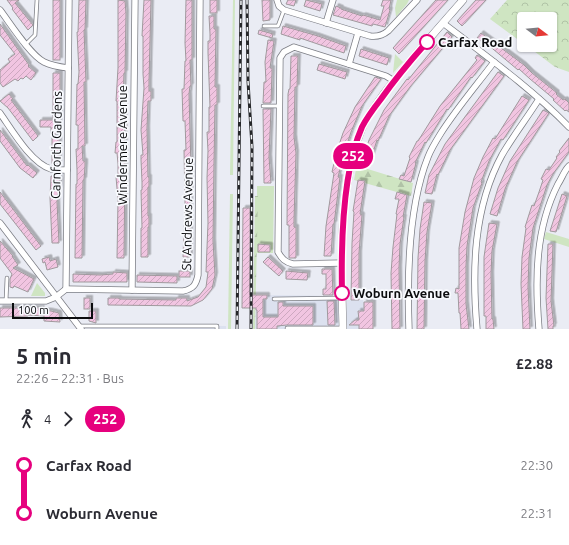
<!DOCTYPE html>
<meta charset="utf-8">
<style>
:root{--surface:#fff;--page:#f2f2f3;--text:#2b2b33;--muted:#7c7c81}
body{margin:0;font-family:Ubuntu,sans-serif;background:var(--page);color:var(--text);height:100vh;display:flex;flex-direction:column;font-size:15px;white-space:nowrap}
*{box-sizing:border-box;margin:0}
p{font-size:13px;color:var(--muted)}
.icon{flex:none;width:22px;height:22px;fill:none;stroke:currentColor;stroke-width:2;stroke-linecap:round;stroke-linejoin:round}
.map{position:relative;height:329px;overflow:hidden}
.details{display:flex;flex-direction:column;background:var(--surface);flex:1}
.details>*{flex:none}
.badge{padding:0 8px;border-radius:13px;font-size:14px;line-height:26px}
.needle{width:26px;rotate:106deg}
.controls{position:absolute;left:517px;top:12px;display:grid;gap:8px}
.controls a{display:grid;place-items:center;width:40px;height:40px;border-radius:4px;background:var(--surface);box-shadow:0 1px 3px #0004;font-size:20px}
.scale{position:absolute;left:12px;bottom:10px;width:81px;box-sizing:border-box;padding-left:4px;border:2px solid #0b0c0e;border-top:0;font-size:11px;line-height:14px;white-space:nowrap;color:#0b0c0e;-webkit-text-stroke:3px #f8fafe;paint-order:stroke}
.map>.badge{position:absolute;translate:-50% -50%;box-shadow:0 0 0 2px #fff}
.legs{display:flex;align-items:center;gap:6px;height:44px;padding:0 16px;font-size:13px}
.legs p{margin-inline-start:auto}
.headline{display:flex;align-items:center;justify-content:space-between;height:68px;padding:0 16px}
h1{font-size:22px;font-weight:700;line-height:30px}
ul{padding:0 16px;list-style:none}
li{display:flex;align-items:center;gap:14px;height:48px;font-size:15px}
li i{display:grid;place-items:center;width:6px;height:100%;margin:0 5px;background:currentColor}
li i::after{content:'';width:10px;height:10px;margin:-5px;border:3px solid;border-radius:50%;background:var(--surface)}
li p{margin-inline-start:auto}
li:first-child i{background:linear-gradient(#0000 50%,currentColor 0)}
li:last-child i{background:linear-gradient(currentColor 50%,#0000 0)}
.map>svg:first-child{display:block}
.built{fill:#dce1ef}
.grass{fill:#cfe5c2}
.forest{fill:url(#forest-firs)}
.park{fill:url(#park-crowns)}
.building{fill:url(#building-hatch);stroke:#a0999d;filter:url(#shadow)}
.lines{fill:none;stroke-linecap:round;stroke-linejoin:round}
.service-casing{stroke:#7b7d84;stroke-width:4.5}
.minor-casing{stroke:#7b7d84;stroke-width:7}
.tertiary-casing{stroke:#7b7d84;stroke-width:8}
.service{stroke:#fff;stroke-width:3}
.minor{stroke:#fff;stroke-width:5.5}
.tertiary{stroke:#fff;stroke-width:7}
.rail-casing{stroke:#252629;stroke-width:3}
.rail{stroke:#f8fafe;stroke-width:1.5;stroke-dasharray:4.5;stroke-linecap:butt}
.line-1-casing{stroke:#fff;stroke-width:9}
.line-1{stroke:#e6007e;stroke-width:6}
.stop-1-dot{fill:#fff;stroke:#e6007e;stroke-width:2}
.labels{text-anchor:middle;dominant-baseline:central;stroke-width:3.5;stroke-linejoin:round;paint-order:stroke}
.stop-label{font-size:13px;font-weight:bold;fill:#0b0c0e;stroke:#f8fafe;text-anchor:start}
.street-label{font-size:13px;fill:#0b0c0e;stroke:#f8fafe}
</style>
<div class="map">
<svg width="569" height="329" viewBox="0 0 569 329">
<defs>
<pattern id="forest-firs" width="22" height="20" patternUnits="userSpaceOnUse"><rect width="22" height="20" fill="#cfe5c2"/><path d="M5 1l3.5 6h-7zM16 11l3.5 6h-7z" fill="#b0c3a6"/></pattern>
<pattern id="park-crowns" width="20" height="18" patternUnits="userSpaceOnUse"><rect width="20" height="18" fill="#cfe5c2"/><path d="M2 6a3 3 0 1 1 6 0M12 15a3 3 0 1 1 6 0" fill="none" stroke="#b0c3a6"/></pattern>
<pattern id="building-hatch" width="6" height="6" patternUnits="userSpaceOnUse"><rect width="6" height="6" fill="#f1c5e1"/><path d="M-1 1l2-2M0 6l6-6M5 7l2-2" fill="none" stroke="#cda8c0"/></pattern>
<filter id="shadow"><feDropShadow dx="2.5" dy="-2.5" stdDeviation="0" flood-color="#0004"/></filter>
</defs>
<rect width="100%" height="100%" fill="#eaecf4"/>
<g class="built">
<path d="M256,295L338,296L339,329H255Z"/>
<path d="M347,300H363L364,302H373V329H347Z"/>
<path d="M87,324L226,326V329H91Z"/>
</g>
<g class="grass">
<path d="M233,0H235L233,175H230Z"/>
<path d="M397,0H409L407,4L396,17L395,8Z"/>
<path d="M395,54L403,62L393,73Z"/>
<path d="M257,186H274L273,253H257Z"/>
<path d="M230,194H233L231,329H228Z"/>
<path d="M546,232L569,239V247L544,239Z"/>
<path d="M37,283L45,293V296H31Z"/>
</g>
<g class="forest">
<path d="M357,164L358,166L413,183L411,196L354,180Z"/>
<path d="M255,196H258L255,329H253Z"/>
</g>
<path class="park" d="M507,0H569V72L555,67L526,45H550V19H524V44L490,19Z"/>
<g class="building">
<path d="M7,0H19L15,3L33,25L28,30L12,9L13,8Z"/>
<rect x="53" y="0" width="7" height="60"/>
<path d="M79,0H86L85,30H84L86,82H84L85,146H82L83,161H85V166L84,180H83L82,258H75L76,184H77V170L76,149H78V125H76L77,84H78L79,72L77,32H78Z"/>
<path d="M118,0L125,1L126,13L125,73H124L123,104H124L125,160L124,258H117L118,200L116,177H118V164L117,153H115L116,142H117V101H116L118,68Z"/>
<path d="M144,0H151L149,82V91H151V101H148L147,128L148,177H149V187H148V216H149V227H148V257H141V228H142L141,190H142V182L141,160V155H143L141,130L144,88L143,74V36H142Z"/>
<path d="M186,0H192V60H190L191,86H190L189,94L191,168L190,201V257H183L185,203L184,150H186L185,121H183L182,89H184L185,61H186L185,43Z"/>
<rect x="210" y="0" width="7" height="13"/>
<path d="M262,0H270V20L263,21Z"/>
<path d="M288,0H296L294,6L286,4Z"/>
<path d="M306,0L322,4L320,11L304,6Z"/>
<path d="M383,0H391L389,9L390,10L385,27L373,24L372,26L333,15L336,6L341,8V9L362,16L363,15L380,20L384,6H381Z"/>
<path d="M436,0H448L399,54L393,48Z"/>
<path d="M476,0H486L462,26L457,21Z"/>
<path d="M209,16H214V29H216L215,87H217V105H215L214,163L213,241L215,275L212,289L203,300L191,306L108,305V298H119V299L176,300V298H187V301L198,297L206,287L208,272H206L208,223L207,178L208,151L207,132H209V107H210L208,53V41H210V34Z"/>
<path d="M0,24L29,65L28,66L36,73L31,80L26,76L23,79L21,78L18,81L15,79L3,87L0,83V70L10,62L8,59L15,54L0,35Z"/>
<path d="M283,26L318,36L346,46L344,53L300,38V40L281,34Z"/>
<path d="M259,30L273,34L272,38L258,34Z"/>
<path d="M447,32L452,37L410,87L389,116L378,141L377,140L368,168L361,165L369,140L384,110L407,79L408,80Z"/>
<path d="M481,33L524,65L532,73L557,93L556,94L563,100L565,99L569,103V112L566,110L565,111L553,100L554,99L530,79L519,69L518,70L487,44L486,45L477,38Z"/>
<path d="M268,40L274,41L270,68H272V73L271,103H263L264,82H266L265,62Z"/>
<path d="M361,49L389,58L387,65L359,56Z"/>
<path d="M477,55L485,61L472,78L471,77L448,110L447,109L426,143L425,142L415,163H416L411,182L399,179L401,175L404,176L410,158L409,157L417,141H418L440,106L477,60L475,58Z"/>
<path d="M291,56H298L297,87H295L294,137L296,153L294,220V227H296V258H289V225H287L288,94L289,89H290Z"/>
<path d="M319,64L347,72L345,79L317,70Z"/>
<path d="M498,72L504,76L450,150L438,175L437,174L432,194L425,193L429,175L445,144Z"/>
<path d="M53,73H60V118H59V127H56V134H51V127H40V120H53Z"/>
<path d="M375,77L381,79L362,106L351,132L344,154L338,177H340L334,224H333L331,256H324L326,226L334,173L332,172L336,154L343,133L355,107Z"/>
<path d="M9,94L13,99L11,100L38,136L33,141L8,108L0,101Z"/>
<path d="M522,96L529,100L503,140L501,139L489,161L481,182L482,183L473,208L467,246L466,266V304L469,329H461L460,313H459L458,293H455L456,288L459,289V248L465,212L474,178L483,157L493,138L495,139Z"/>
<path d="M263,109H271L269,157L271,183H264Z"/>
<path d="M543,110L549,113L517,162L505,189L497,216L490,214L498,188L510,161Z"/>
<path d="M0,130L27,166L28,165L37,173L33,178L20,168L0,141Z"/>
<rect x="52" y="137" width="7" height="26"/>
<path d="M569,138V152L553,174L547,185L533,228L529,258L528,287L530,329H523L521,284L522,257L526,228L525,227L532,205L534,206L539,192L543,180L541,179L546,169L549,170L557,158L556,157L560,152L559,151Z"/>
<path d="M51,176H59L60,181L57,202L59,243H52L50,198Z"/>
<path d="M358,180L365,181L360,214L362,215L359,253V300H351L352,243L354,212L353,211Z"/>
<path d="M0,192L41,246L36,250L0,204Z"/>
<path d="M397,192L407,195L403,217H404L400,244L399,268L400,329H392L391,273L393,247L397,214H396L399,199H395Z"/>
<path d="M562,194L567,196L556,232L550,231Z"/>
<path d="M424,202L432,203L427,232L425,261L424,329H417L418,258L420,229Z"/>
<path d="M243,208H250V295H267V299H263V317H278V302H283V306H313V325H287L277,326V329H257V310H256V308H242Z"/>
<path d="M489,223L497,224L492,251L491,274L492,319H493L494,329H486V316H484V257Z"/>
<path d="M0,241L13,256H12L18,265L13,268L34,279L28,292L14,286L13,288L10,287V279L12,274L0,258Z"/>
<path d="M258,244L270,245V252H258Z"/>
<path d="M548,244H553L551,301L554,326H553V329H548L546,298Z"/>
<path d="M49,257L50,261L56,259L58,267L47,270L45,262L43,263L42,259Z"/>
<path d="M268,257L283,271L279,276L263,262Z"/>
<path d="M322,269H332L333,295H323V289H326V274H322Z"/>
<rect x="179" y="271" width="11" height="6"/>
<path d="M286,271L308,273L307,280L286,279Z"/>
<path d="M113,272L127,273V282H73V274L100,275L113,274Z"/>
<path d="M137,275L177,276V283L137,282Z"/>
<rect x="84" y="298" width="6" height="11"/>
<path d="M327,301H334L335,325H328Z"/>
<path d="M364,302H373V329H359V325H349L355,320H359L358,311H364Z"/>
<path d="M0,308H42L41,310L51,311L59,313L60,322L44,321V316L28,315V316L0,317Z"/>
<path d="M89,311H96V323L89,321Z"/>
</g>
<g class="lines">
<defs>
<g id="service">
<path d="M264,26H278L284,10"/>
<path d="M26,44L35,35L37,0"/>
<path d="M263,106H279"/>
<path d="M274,299L342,298"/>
<path d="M6,301L7,278"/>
<path d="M79,326H217V329"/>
<path d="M287,328H343"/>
</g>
<g id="minor">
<path d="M277,0L279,6L284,10L370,36C377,37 382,36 388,31L417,0"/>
<path d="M0,10C10,23 30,55 44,62C52,66 60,67 68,68"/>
<path d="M326,23L333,0"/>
<path d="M443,23C486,56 531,88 569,127"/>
<path d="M349,64L358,33"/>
<path d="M0,113C12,130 31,163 51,169C56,170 62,170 67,170"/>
<path d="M0,223L81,329"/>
<path d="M341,263L293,264C285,262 282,259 278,252L280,58L284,52L294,47L386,76L394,81"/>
<path d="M66,289L69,0"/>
<path d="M132,290L135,0"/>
<path d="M0,301H46L56,297L66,289L183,291C193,289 196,285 198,275L200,0"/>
<path d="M409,329C407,275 408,207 428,157C431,149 436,141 441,133C457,108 476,86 494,62"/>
<path d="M477,329C472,271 473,208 502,155C513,136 527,118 539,99"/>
<path d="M539,329C535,280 535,229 558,184C562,178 564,171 569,166"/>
</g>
<path id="tertiary" d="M343,329C341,265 338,188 362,128C367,116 376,105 383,95C408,62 436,31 463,0"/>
</defs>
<use href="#service" class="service-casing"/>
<use href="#minor" class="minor-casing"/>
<use href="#tertiary" class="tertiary-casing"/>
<use href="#service" class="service"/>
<use href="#minor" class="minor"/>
<use href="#tertiary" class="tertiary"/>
<defs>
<g id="rail">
<path d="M247,0L248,81L252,147L251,329"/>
<path d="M237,329L241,0"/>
</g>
</defs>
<use href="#rail" class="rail-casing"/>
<use href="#rail" class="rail"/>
</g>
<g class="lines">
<defs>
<path id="line-1" d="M342,293C341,244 342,172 362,127C367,117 374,108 381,99C395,79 411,60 427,42"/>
</defs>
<use href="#line-1" class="line-1-casing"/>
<use href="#line-1" class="line-1"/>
</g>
<g class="stop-1-dot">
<circle cx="427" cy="42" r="7"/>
<circle cx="342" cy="293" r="7"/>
</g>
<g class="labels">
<g class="stop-label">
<text x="438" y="42">Carfax Road</text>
<text x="353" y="293">Woburn Avenue</text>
</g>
<g class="street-label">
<text transform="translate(56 145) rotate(-89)">Carnforth Gardens</text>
<text transform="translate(122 145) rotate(-90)">Windermere Avenue</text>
<text transform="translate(187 214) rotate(-89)">St Andrews Avenue</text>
</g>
</g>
</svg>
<div class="controls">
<a><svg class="needle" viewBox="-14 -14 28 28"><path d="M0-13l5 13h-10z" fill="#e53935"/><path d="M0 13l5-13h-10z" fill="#7c7c81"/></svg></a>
</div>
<div class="scale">100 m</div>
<b class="badge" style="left:353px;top:156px;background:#e6007e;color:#fff">252</b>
</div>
<section class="details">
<div class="headline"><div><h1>5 min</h1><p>22:26 – 22:31 · Bus</p></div><b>£2.88</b></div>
<div class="legs"><svg class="icon" aria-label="walk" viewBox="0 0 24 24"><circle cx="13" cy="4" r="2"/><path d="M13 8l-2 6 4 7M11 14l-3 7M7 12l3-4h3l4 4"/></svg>4<svg class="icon" aria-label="forward" viewBox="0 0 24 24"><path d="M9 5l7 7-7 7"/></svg><b class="badge" style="background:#e6007e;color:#fff">252</b></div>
<ul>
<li><i style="color:#e6007e"></i><b>Carfax Road</b><p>22:30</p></li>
<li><i style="color:#e6007e"></i><b>Woburn Avenue</b><p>22:31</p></li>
</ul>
</section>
